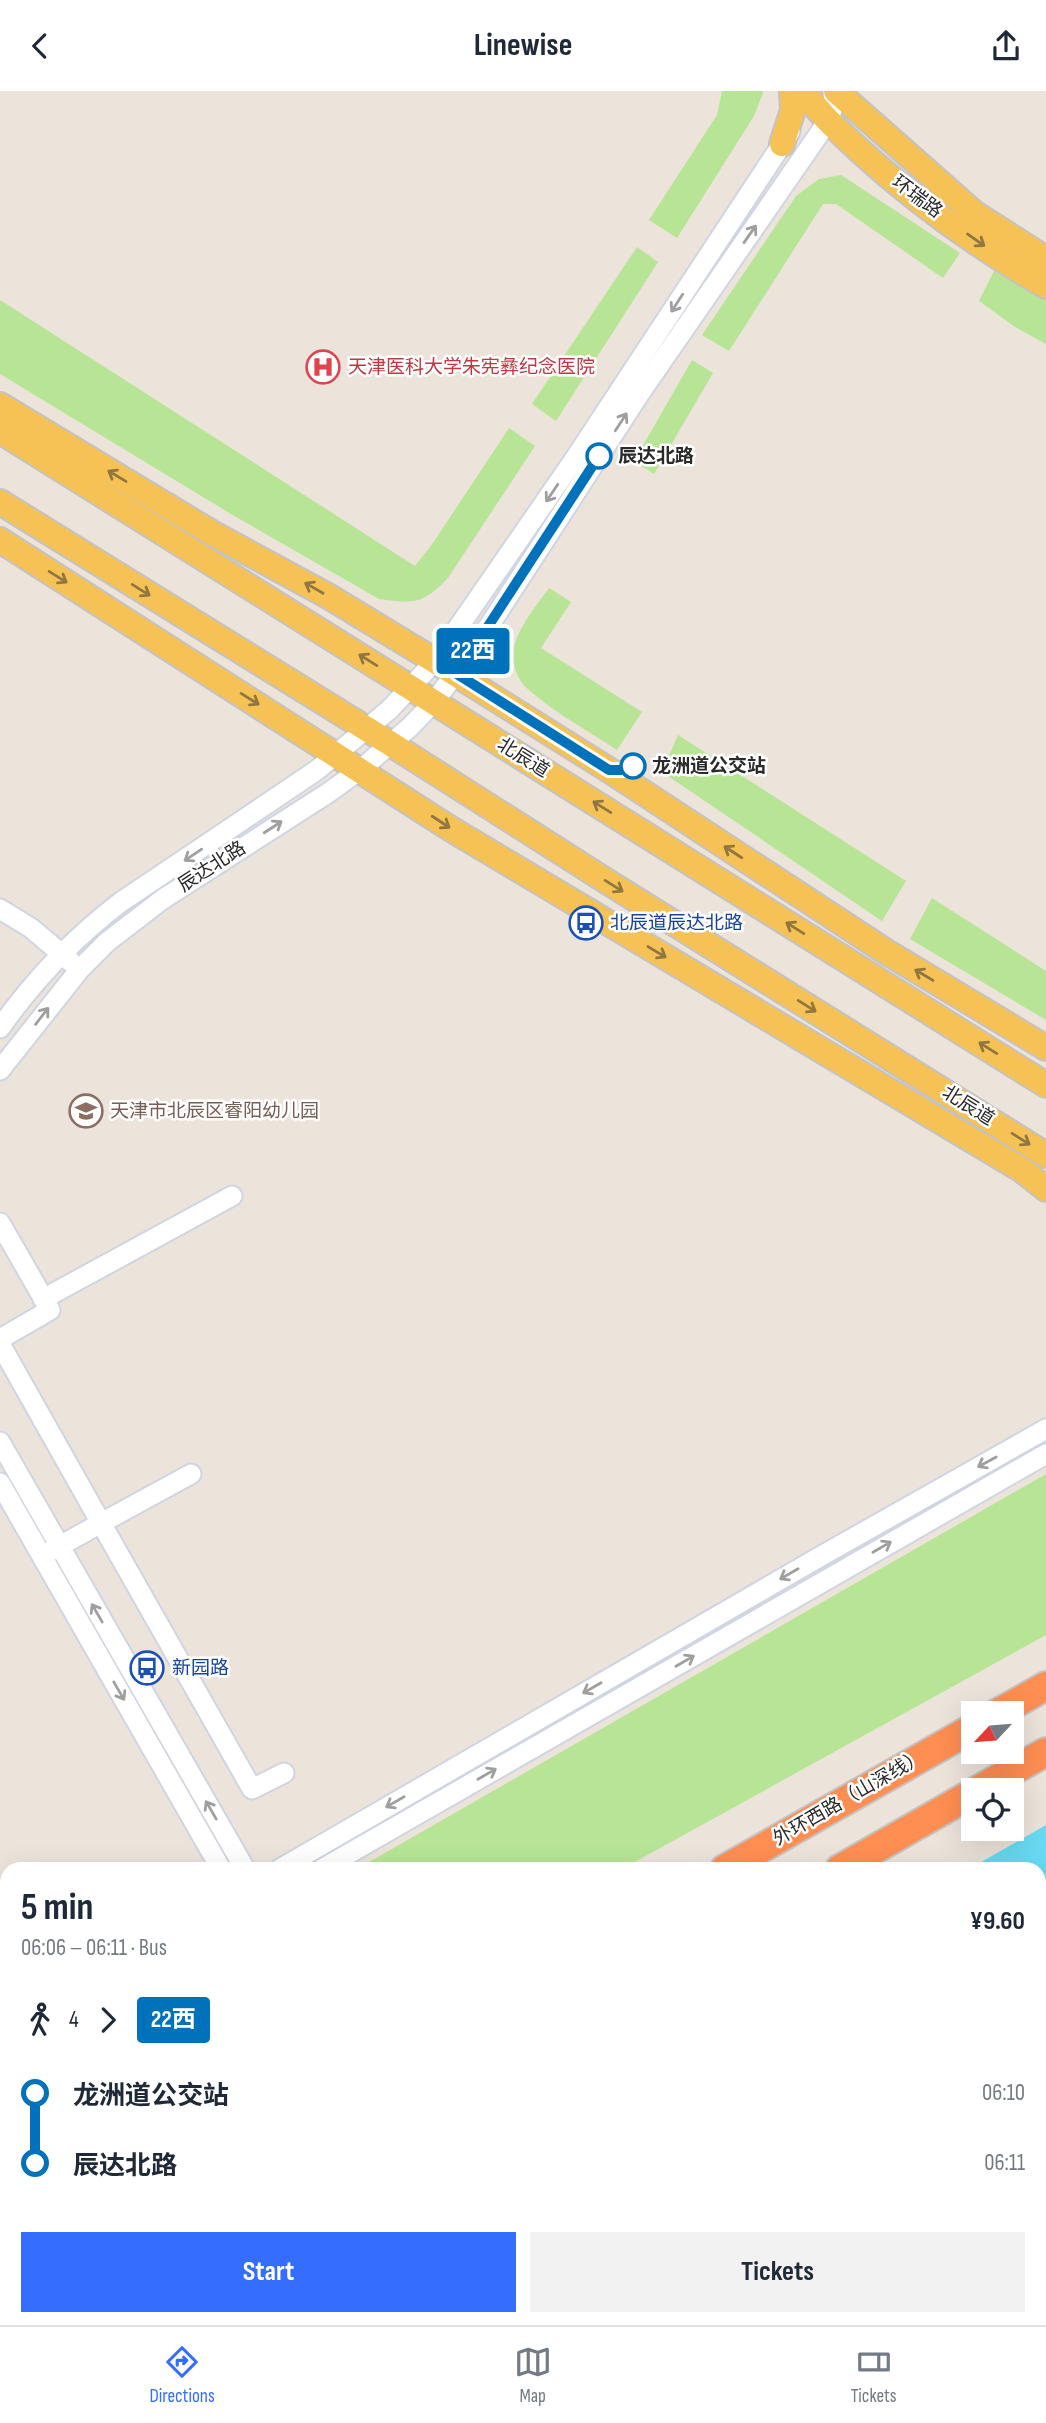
<!DOCTYPE html>
<meta charset="utf-8">
<style>
:root{--surface:#fff;--page:#f2f2f3;--text:#1f2937;--muted:#747a83;--line:#e0e1e3;--accent:#356dff}
body{margin:0;font-family:"Sofia Sans Condensed","Noto Sans SC",sans-serif;background:var(--page);color:var(--text);height:100vh;display:flex;flex-direction:column;font-size:26px;white-space:nowrap}
*{box-sizing:border-box;margin:0}
p{font-size:23px;color:var(--muted)}
.icon{flex:none;width:38px;height:38px;fill:none;stroke:currentColor;stroke-width:2;stroke-linecap:round;stroke-linejoin:round}
.map{position:relative;flex:1;overflow:hidden}
.drawer{position:absolute;left:0px;top:1771px;width:1046px;height:464px;display:flex;flex-direction:column;background:var(--surface);border-radius:21px 21px 0 0;box-shadow:0 7px 28px #0002}
.drawer>*{flex:none}
.badge{padding:0 14px;border-radius:5px;font-size:24px;line-height:46px}
.needle{width:46px;rotate:244deg}
.fabs{position:absolute;left:961px;top:1610px;display:grid;gap:14px}
.fabs a{display:grid;place-items:center;width:63px;height:63px;border-radius:0px;background:var(--surface);box-shadow:0 7px 28px #0002;font-size:35px}
.map>.badge{position:absolute;translate:-50% -50%;box-shadow:0 0 0 4px #fff}
.legs{display:flex;align-items:center;gap:10px;height:77px;padding:0 21px;font-size:23px}
.legs p{margin-inline-start:auto}
.headline{display:flex;align-items:center;justify-content:space-between;height:119px;padding:0 21px}
h1{font-size:38px;font-weight:700;line-height:52px}
.primary-button{display:flex;gap:14px;margin-top:auto;padding:14px 21px}
.primary-button a{flex:1;height:80px;border-radius:0px;background:var(--accent);color:#fff;font-size:28px;font-weight:700;line-height:80px;text-align:center}
.primary-button a+a{background:var(--page);color:var(--text)}
ul{padding:0 21px;list-style:none}
li{display:flex;align-items:center;gap:24px;height:70px;font-size:26px}
li i{display:grid;place-items:center;width:10px;height:100%;margin:0 9px;background:currentColor}
li i::after{content:'';width:18px;height:18px;margin:-9px;border:5px solid;border-radius:50%;background:var(--surface)}
li p{margin-inline-start:auto}
li:first-child i{background:linear-gradient(#0000 50%,currentColor 0)}
li:last-child i{background:linear-gradient(currentColor 50%,#0000 0)}
header{display:flex;justify-content:space-between;align-items:center;height:91px;padding:0 21px;background:var(--surface);font-size:32px;font-weight:700}
.tabs{display:flex;justify-content:space-around;align-items:center;height:98px;border-top:2px solid var(--line);background:var(--surface);font-size:19px;color:var(--muted)}
.tabs a{display:grid;justify-items:center;gap:4px}
.tabs .selected{color:var(--accent)}
.map>svg:first-child{display:block}
.green{fill:#b7e595}
.water{fill:#69dbf3}
.lines{fill:none;stroke-linecap:round;stroke-linejoin:round}
.minor-casing{stroke:#d0d5e3;stroke-width:23}
.major-casing{stroke:#c3c3c3;stroke-width:28}
.highway-casing{stroke:#c3c3c3;stroke-width:32}
.minor{stroke:#fff;stroke-width:19}
.major{stroke:#f6c256;stroke-width:24}
.highway{stroke:#ff8e53;stroke-width:28}
.oneway{stroke:#9f9f9f}
.oneway2{stroke:#907640}
.line-1-casing{stroke:#fff;stroke-width:16}
.line-1{stroke:#0072bc;stroke-width:10}
.stop-1-dot{fill:#fff;stroke:#0072bc;stroke-width:3.5}
.labels{text-anchor:middle;dominant-baseline:central;stroke-width:5;stroke-linejoin:round;paint-order:stroke}
.street-label{font-size:19px;fill:#2a2a2a;stroke:#fff}
.health-label{font-size:19px;fill:#be3a42;stroke:#fff;text-anchor:start}
.stop-label{font-size:19px;font-weight:bold;fill:#2a2a2a;stroke:#fff;text-anchor:start}
.transit-label{font-size:19px;fill:#164399;stroke:#fff;text-anchor:start}
.education-label{font-size:19px;fill:#785e54;stroke:#fff;text-anchor:start}
</style>
<header><svg class="icon" aria-label="back" viewBox="0 0 24 24"><path d="M15 5l-7 7 7 7"/></svg>Linewise<svg class="icon" aria-label="share" viewBox="0 0 24 24"><path d="M12 15V3M7 8l5-5 5 5M5 13v7h14v-7"/></svg></header>
<div class="map">
<svg width="1046" height="2234" viewBox="0 0 1046 2234">
<rect width="100%" height="100%" fill="#ece3db"/>
<g class="green">
<path d="M722,0H762L763,2L754,25L677,147L649,129L717,24Z"/>
<path d="M841,84L960,162L943,187L836,113H823L729,260L702,244L796,105L819,88Z"/>
<path d="M637,156L658,171L556,330L532,313Z"/>
<path d="M994,180L1046,210V253L1015,236L979,210Z"/>
<path d="M0,209L415,475L433,452L509,337L535,355L448,487C423,513 414,513 379,508L231,423L0,283Z"/>
<path d="M692,269L713,282L654,383L634,370Z"/>
<path d="M549,497L571,511L541,557L642,621L617,659C595,644 533,609 520,589C514,579 511,564 515,552C521,533 537,514 549,497Z"/>
<path d="M678,644L906,790L882,830L662,681Z"/>
<path d="M932,807L1046,880V929L910,848Z"/>
<path d="M1046,1383V1544L622,1778H357Z"/>
<path d="M1046,1790V2082L1040,2086V1794Z"/>
<path d="M7,1980V2121L0,2125V1984Z"/>
<path d="M293,2228H870L873,2234H282Z"/>
</g>
<g class="water">
<path d="M1046,1734V1790L1040,1794V1778H969Z"/>
<path d="M183,2228H293L282,2234H172Z"/>
</g>
<g class="lines">
<defs>
<g id="minor">
<path d="M0,818L31,837L71,871"/>
<path d="M0,937C34,889 75,846 121,811L317,679L389,619L435,570L574,369L790,41"/>
<path d="M0,979L80,878L107,851L163,808L328,702L360,679L410,636L434,611L476,555L640,302L828,30L834,14L833,0"/>
<path d="M0,1132L50,1219L0,1248"/>
<path d="M43,1208L232,1105"/>
<path d="M0,1253L101,1432L49,1461"/>
<path d="M0,1351L245,1778"/>
<path d="M191,1383L101,1432L252,1698L284,1682"/>
<path d="M0,1392L221,1778"/>
<path d="M280,1778L823,1464L1046,1338"/>
<path d="M322,1778L1046,1363"/>
<path d="M0,1940L7,1936"/>
<path d="M0,1962L7,1958"/>
<path d="M166,2228L170,2234"/>
</g>
<g id="major">
<path d="M804,0C819,23 839,40 859,59C915,110 980,157 1046,195"/>
<path d="M836,0L974,122L1046,168"/>
<path d="M782,53L793,19L792,0"/>
<path d="M0,314L212,442L328,505L435,570L609,679L885,860L1046,957"/>
<path d="M0,340L1046,994"/>
<path d="M0,411L391,653L611,793L1046,1064"/>
<path d="M0,449L451,738L1022,1079L1046,1098"/>
</g>
<g id="highway">
<path d="M998,1622L1046,1595"/>
<path d="M978,1699L1046,1661"/>
<path d="M725,1778L973,1637"/>
<path d="M840,1778L973,1702"/>
<path d="M0,2191L7,2187"/>
<path d="M55,2234L66,2228"/>
</g>
</defs>
<use href="#minor" class="minor-casing"/>
<use href="#major" class="major-casing"/>
<use href="#highway" class="highway-casing"/>
<use href="#minor" class="minor"/>
<use href="#major" class="major"/>
<use href="#highway" class="highway"/>
</g>
<defs><path id="oneway-shaft" d="M-6 0H5M1.5-3L5.5 0L1.5 3" fill="none" stroke-width="1.6" stroke-linecap="round" stroke-linejoin="round" transform="scale(1.75)"/></defs>
<g class="oneway">
<use href="#oneway-shaft" transform="translate(750 143) rotate(-55)"/>
<use href="#oneway-shaft" transform="translate(677 212) rotate(123)"/>
<use href="#oneway-shaft" transform="translate(621 331) rotate(-57)"/>
<use href="#oneway-shaft" transform="translate(552 402) rotate(124)"/>
<use href="#oneway-shaft" transform="translate(273 736) rotate(-33)"/>
<use href="#oneway-shaft" transform="translate(193 764) rotate(146)"/>
<use href="#oneway-shaft" transform="translate(42 925) rotate(-52)"/>
<use href="#oneway-shaft" transform="translate(987 1371) rotate(151)"/>
<use href="#oneway-shaft" transform="translate(882 1456) rotate(-30)"/>
<use href="#oneway-shaft" transform="translate(789 1483) rotate(150)"/>
<use href="#oneway-shaft" transform="translate(97 1522) rotate(-120)"/>
<use href="#oneway-shaft" transform="translate(685 1570) rotate(-30)"/>
<use href="#oneway-shaft" transform="translate(592 1597) rotate(150)"/>
<use href="#oneway-shaft" transform="translate(119 1600) rotate(60)"/>
<use href="#oneway-shaft" transform="translate(487 1683) rotate(-30)"/>
<use href="#oneway-shaft" transform="translate(395 1711) rotate(150)"/>
<use href="#oneway-shaft" transform="translate(211 1719) rotate(-120)"/>
</g>
<g class="oneway2">
<use href="#oneway-shaft" transform="translate(976 149) rotate(35)"/>
<use href="#oneway-shaft" transform="translate(117 385) rotate(-149)"/>
<use href="#oneway-shaft" transform="translate(58 486) rotate(32)"/>
<use href="#oneway-shaft" transform="translate(314 497) rotate(-150)"/>
<use href="#oneway-shaft" transform="translate(141 499) rotate(32)"/>
<use href="#oneway-shaft" transform="translate(368 569) rotate(-148)"/>
<use href="#oneway-shaft" transform="translate(250 608) rotate(32)"/>
<use href="#oneway-shaft" transform="translate(602 716) rotate(-148)"/>
<use href="#oneway-shaft" transform="translate(441 731) rotate(33)"/>
<use href="#oneway-shaft" transform="translate(733 761) rotate(-147)"/>
<use href="#oneway-shaft" transform="translate(614 795) rotate(32)"/>
<use href="#oneway-shaft" transform="translate(795 837) rotate(-148)"/>
<use href="#oneway-shaft" transform="translate(657 861) rotate(31)"/>
<use href="#oneway-shaft" transform="translate(924 884) rotate(-149)"/>
<use href="#oneway-shaft" transform="translate(807 915) rotate(32)"/>
<use href="#oneway-shaft" transform="translate(988 957) rotate(-148)"/>
<use href="#oneway-shaft" transform="translate(1021 1048) rotate(32)"/>
</g>
<g class="lines">
<defs>
<path id="line-1" d="M599,365L457,583L609,679H623L633,675"/>
</defs>
<use href="#line-1" class="line-1-casing"/>
<use href="#line-1" class="line-1"/>
</g>
<defs>
<symbol id="hospital-ring" viewBox="-11 -11 22 22"><circle r="9.5" fill="#fff" stroke="#e0444e" stroke-width="1.5"/><path d="M-5-5h3v3.5h4V-5h3V5h-3V1.5h-4V5h-3Z" fill="#e0444e"/></symbol>
<symbol id="bus-ring" viewBox="-11 -11 22 22"><circle r="9.5" fill="#fff" stroke="#1a4fb4" stroke-width="1.5"/><path d="M-5-6H5V4H4V6H2V4H-2V6H-4V4H-5ZM-3.5-4V0h7V-4ZM-3.5 1.2v1.5H-2V1.2ZM2 1.2v1.5H3.5V1.2Z" fill="#1a4fb4"/></symbol>
<symbol id="school-ring" viewBox="-11 -11 22 22"><circle r="9.5" fill="#fff" stroke="#8d6e63" stroke-width="1.5"/><path d="M0-5L7-2L0 1L-7-2ZM-4 1L0 2.5L4 1V4Q0 6-4 4Z" fill="#8d6e63"/></symbol>
</defs>
<g fill-rule="evenodd">
<use href="#hospital-ring" x="304" y="257" width="38" height="38"/>
<use href="#bus-ring" x="567" y="813" width="38" height="38"/>
<use href="#school-ring" x="67" y="1001" width="38" height="38"/>
<use href="#bus-ring" x="128" y="1558" width="38" height="38"/>
</g>
<g class="stop-1-dot">
<circle cx="599" cy="365" r="12"/>
<circle cx="633" cy="675" r="12"/>
</g>
<g class="labels">
<g class="street-label">
<text transform="translate(917 106) rotate(37)">环瑞路</text>
<text transform="translate(523 667) rotate(32)">北辰道</text>
<text transform="translate(212 776) rotate(-33)">辰达北路</text>
<text transform="translate(968 1015) rotate(32)">北辰道</text>
<text transform="translate(849 1707) rotate(-30)">外环西路（山深线）</text>
</g>
<g class="health-label">
<text x="348" y="276">天津医科大学朱宪彝纪念医院</text>
</g>
<g class="stop-label">
<text x="618" y="365">辰达北路</text>
<text x="652" y="675">龙洲道公交站</text>
</g>
<g class="transit-label">
<text x="610" y="832">北辰道辰达北路</text>
<text x="172" y="1577">新园路</text>
</g>
<g class="education-label">
<text x="110" y="1020">天津市北辰区睿阳幼儿园</text>
</g>
</g>
</svg>
<div class="fabs">
<a><svg class="needle" viewBox="-14 -14 28 28"><path d="M0-13l5 13h-10z" fill="#e53935"/><path d="M0 13l5-13h-10z" fill="#747a83"/></svg></a>
<a><svg class="icon" aria-label="locate" viewBox="0 0 24 24"><circle cx="12" cy="12" r="6"/><path d="M12 2v4M12 18v4M2 12h4M18 12h4"/></svg></a>
</div>
<b class="badge" style="left:473px;top:560px;background:#0072bc;color:#fff">22西</b>
<section class="drawer">
<div class="headline"><div><h1>5 min</h1><p>06:06 – 06:11 · Bus</p></div><b>¥9.60</b></div>
<div class="legs"><svg class="icon" aria-label="walk" viewBox="0 0 24 24"><circle cx="13" cy="4" r="2"/><path d="M13 8l-2 6 4 7M11 14l-3 7M7 12l3-4h3l4 4"/></svg>4<svg class="icon" aria-label="forward" viewBox="0 0 24 24"><path d="M9 5l7 7-7 7"/></svg><b class="badge" style="background:#0072bc;color:#fff">22西</b></div>
<ul>
<li><i style="color:#0072bc"></i><b>龙洲道公交站</b><p>06:10</p></li>
<li><i style="color:#0072bc"></i><b>辰达北路</b><p>06:11</p></li>
</ul>
<div class="primary-button"><a>Start</a><a>Tickets</a></div>
</section>
</div>
<nav class="tabs">
<a class="selected"><svg class="icon" aria-label="directions" viewBox="0 0 24 24"><path d="M12 3l9 9-9 9-9-9zM9 14v-3h6M13 9l2 2-2 2"/></svg>Directions</a>
<a><svg class="icon" aria-label="map" viewBox="0 0 24 24"><path d="M3 6l6-2 6 2 6-2v14l-6 2-6-2-6 2zM9 4v14M15 6v14"/></svg>Map</a>
<a><svg class="icon" aria-label="tickets" viewBox="0 0 24 24"><path d="M3 7h18v10H3zM15 7v10"/></svg>Tickets</a>
</nav>
